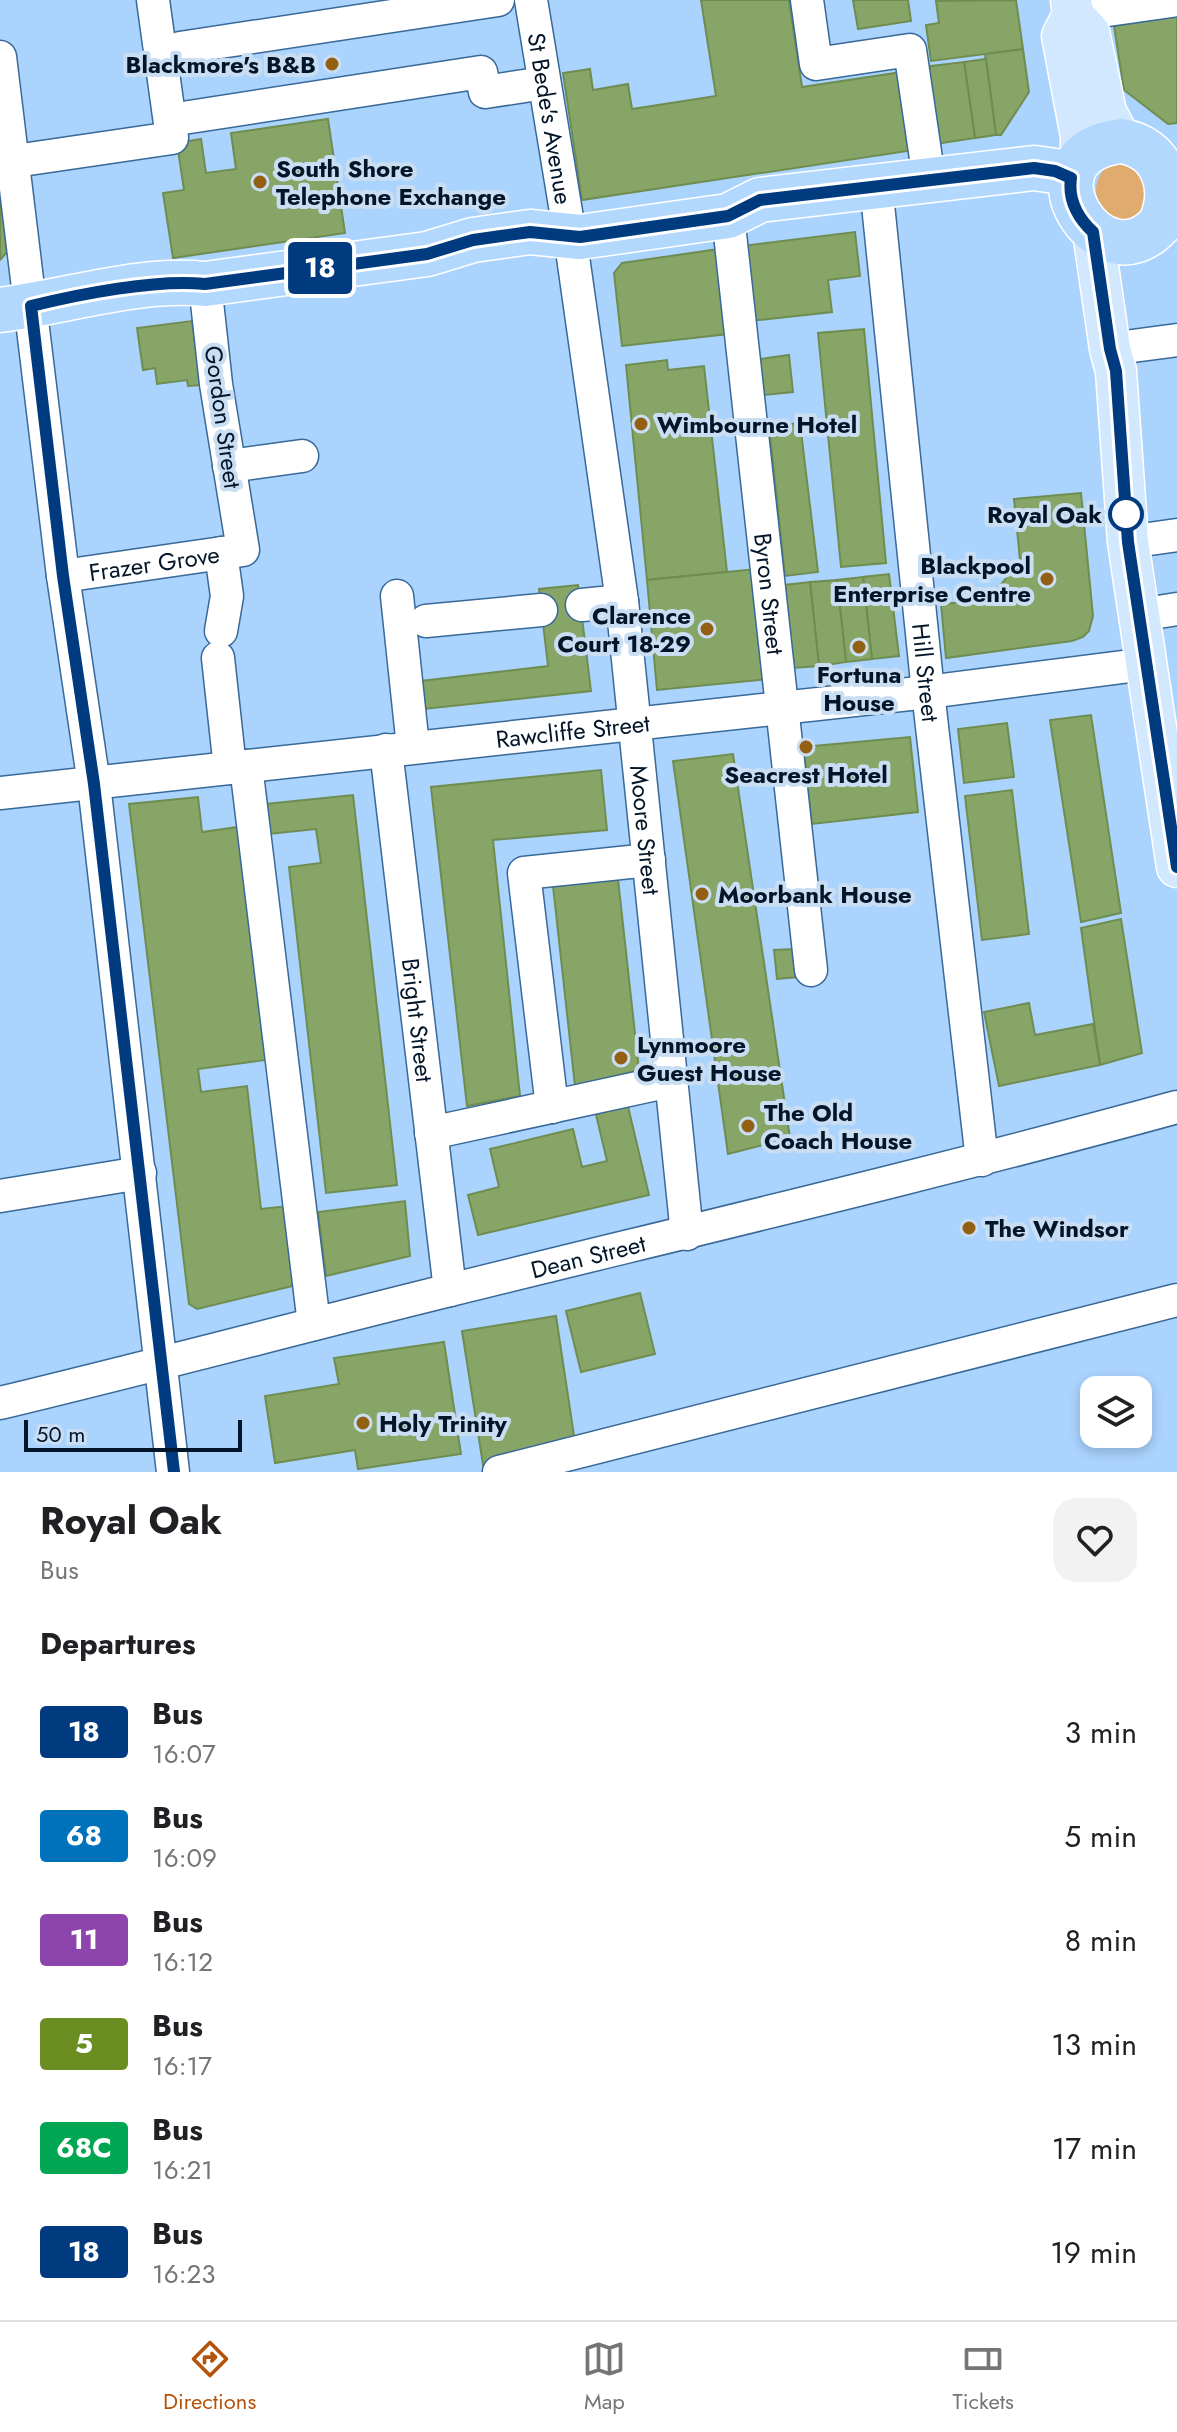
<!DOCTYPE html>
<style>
:root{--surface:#fff;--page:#f2f2f2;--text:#202124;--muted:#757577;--line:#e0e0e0;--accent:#b45309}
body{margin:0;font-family:Jost,sans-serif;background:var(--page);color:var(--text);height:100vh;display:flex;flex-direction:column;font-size:30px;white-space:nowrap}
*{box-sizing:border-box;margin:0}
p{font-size:26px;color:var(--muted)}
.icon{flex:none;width:44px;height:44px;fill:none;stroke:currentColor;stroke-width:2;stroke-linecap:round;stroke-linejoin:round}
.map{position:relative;height:1472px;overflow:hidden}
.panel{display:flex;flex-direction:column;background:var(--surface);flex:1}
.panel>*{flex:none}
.badge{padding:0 16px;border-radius:6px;font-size:28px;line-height:52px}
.buttons{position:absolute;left:1080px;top:1376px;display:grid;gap:16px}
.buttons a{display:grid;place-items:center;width:72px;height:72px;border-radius:16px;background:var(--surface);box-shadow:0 4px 12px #0003;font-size:40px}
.scale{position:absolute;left:24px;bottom:20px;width:218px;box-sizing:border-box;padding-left:8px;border:4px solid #031528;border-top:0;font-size:22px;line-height:28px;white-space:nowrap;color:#031528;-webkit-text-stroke:6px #c9def3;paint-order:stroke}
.map>.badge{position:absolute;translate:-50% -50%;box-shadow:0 0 0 4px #fff}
h2{padding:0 40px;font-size:30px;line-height:72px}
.round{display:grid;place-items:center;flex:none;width:84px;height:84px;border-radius:24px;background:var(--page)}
.summary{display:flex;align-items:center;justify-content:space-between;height:136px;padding:0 40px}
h1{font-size:38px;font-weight:700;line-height:60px}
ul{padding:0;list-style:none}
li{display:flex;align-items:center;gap:24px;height:104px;padding:0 40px}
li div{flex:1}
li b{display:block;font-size:30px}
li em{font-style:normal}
li .badge{min-width:88px;font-weight:700;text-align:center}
.menu{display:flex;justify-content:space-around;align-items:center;height:112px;border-top:2px solid var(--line);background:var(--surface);font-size:22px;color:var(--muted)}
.menu a{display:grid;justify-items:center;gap:4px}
.menu .selected{color:var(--accent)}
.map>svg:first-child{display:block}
.green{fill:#e0ab6e}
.building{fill:#87a567;stroke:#6f8d50;stroke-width:2}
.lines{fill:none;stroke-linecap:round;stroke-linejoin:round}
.minor-casing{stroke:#386998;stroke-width:35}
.major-casing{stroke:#fff;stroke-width:43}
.highway-casing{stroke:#fff;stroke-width:47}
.minor{stroke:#fff;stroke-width:32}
.major{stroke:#d1e8fe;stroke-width:40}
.highway{stroke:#b3d8fe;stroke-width:44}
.line-casing{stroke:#fff;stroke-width:18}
.line{stroke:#003b80;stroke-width:12}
.poi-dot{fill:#935f13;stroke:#c9def3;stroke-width:3}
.stop-dot{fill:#fff;stroke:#003b80;stroke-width:4}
.labels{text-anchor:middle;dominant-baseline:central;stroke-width:8;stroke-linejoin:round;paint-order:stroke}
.poi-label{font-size:24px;font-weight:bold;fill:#031528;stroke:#c9def3;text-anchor:start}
.street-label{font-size:24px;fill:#031528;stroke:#c9def3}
.stop-label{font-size:24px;font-weight:bold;fill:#031528;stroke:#c9def3;text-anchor:end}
</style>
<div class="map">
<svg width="1177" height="1472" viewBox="0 0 1177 1472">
<rect width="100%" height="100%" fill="#aad3fe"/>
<path class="green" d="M1110,163L1143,165L1149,210L1127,222C1095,213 1085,186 1110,163Z"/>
<g class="building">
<path d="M701,0H789L802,87L902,72L914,150L582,200L563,73L590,69L593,90L628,84L632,109L716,96Z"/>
<path d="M853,0H908L911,21L858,29Z"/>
<path d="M1016,0L1023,49L931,61L926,25L939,23L936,1Z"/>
<path d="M1177,16V123L1168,124L1124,90L1114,26Z"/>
<path d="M1023,49L1029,92L1001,135H996L985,54Z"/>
<path d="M986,59L996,135L975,138L964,62Z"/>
<path d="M964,62L975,138L935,144L926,75L931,66Z"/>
<path d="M328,119L345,233L173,258L163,193L184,190L177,143L201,139L206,173L236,169L231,133Z"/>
<path d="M0,192L7,252L0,260Z"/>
<path d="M855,232L860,276L828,280L832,312L751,321L742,246Z"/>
<path d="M719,249L728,334L622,346L614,273L622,263Z"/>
<path d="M192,321L201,385L188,386L187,380L157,384L155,368L143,370L137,328Z"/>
<path d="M864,329L886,563L841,567L818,333Z"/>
<path d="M789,355L793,392L764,395L760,359Z"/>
<path d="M667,360L668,370L704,366L727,572L647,580L626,365Z"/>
<path d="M800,423L818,572L785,576L769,426Z"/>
<path d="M1081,493L1093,616L1089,631L1083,637L1072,641L946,658L941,604L1002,599L998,588L1013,570H1021L1014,499Z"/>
<path d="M756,569L768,679L657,690L647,580Z"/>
<path d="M889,574L899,656L872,659L863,577Z"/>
<path d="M863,577L872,659L846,662L837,580Z"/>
<path d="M837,580L846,662L819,666L810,582Z"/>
<path d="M810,582L819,666L793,668L784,585Z"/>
<path d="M578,585L591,691L424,709L421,681L548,666L539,589Z"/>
<path d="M1091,715L1121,913L1081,922L1050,720Z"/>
<path d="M1007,723L1014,777L964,783L958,729Z"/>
<path d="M910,737L918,812L812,824L803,747Z"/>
<path d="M733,754L790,1138L728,1154L673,761Z"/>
<path d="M601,770L607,830L493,840L520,1096L467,1106L431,787Z"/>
<path d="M1012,790L1029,934L982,940L965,796Z"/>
<path d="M353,795L397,1185L326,1193L289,867L321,863L316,829L269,834L266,804Z"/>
<path d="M198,797L202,832L245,826L272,1059L198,1069L201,1092L247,1086L261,1209L288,1206L297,1285L197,1309L189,1304L129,804Z"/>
<path d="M618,879L639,1070L575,1086L553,886Z"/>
<path d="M1121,919L1142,1053L1100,1065L1081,928Z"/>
<path d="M795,949L798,977L777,979L774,950Z"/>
<path d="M1029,1003L1035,1035L1093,1024L1100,1065L999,1086L984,1012Z"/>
<path d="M626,1098L649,1195L478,1235L468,1195L499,1187L490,1149L573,1129L582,1167L607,1161L594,1106Z"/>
<path d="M405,1201L410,1256L326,1276L318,1212Z"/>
<path d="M640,1293L655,1354L581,1372L566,1311Z"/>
<path d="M556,1316L576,1449L484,1471L462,1331Z"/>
<path d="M444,1342L461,1454L358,1469L355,1450L275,1463L265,1396L339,1384L334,1358Z"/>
</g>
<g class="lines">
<defs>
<g id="minor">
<path id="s1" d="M531,0L570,236L622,601L687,1234"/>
<path d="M807,0L816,64L910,50L929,179"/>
<path d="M1073,15L1177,0"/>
<path d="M180,48L498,0"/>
<path d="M0,57L63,576L94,784L173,1472"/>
<path d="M170,120L481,72L485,92L544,83"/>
<path d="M15,161L172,138L153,0"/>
<path id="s2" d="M876,185L928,692L982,1160"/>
<path id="s3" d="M728,216L811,970"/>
<path d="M1110,349L1177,340"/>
<path d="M229,466L302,456"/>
<path d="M1128,542L1177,535"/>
<path id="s4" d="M63,576L243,550L216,384L205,284"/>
<path d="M397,596L413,747"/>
<path d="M582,605L622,601"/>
<path d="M1139,615L1177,609"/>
<path d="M426,621L541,610"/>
<path d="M221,631L227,596L221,553"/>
<path d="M218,658L230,768"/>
<path id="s5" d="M386,750L450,1290"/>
<path d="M246,766L314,1324"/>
<path id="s6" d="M0,793L928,692L1146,664"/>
<path d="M552,1107L524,873L649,860"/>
<path d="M431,1133L670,1081"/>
<path d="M0,1196L140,1173"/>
<path id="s7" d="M0,1403C150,1367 300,1327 450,1290C693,1230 936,1173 1177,1107"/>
<path d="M499,1472L1177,1300"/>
</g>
<g id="major">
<path d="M1071,0L1073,15L1089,32L1106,112L1121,141"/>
<path d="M1073,15L1062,36L1081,136V159"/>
<path d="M1093,232L1110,349L1116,371L1128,542L1177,867"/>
</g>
<g id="highway">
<path d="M1121,141C1163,147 1177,188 1160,224C1101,291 1015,154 1121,141Z"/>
<path d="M0,310C65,302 140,277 205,284L427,254L473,240L530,232L580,237L728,216L760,200L1034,168L1055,171L1071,178"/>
</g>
</defs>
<use href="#minor" class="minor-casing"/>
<use href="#major" class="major-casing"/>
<use href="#highway" class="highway-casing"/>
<use href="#minor" class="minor"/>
<use href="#major" class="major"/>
<use href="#highway" class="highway"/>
</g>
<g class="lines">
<defs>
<path id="line" d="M174,1472L94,784L63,576L31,306C80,294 156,279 205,284L427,254L473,240L501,236L530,232L580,237L728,216L760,200L1034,168L1055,171L1071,178C1068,199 1077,217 1093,232L1110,349L1116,371L1128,542L1177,867"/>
</defs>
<use href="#line" class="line-casing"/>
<use href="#line" class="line"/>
</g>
<g class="poi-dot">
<circle cx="332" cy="64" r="8"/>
<circle cx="260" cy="182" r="8"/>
<circle cx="641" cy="424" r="8"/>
<circle cx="1047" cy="579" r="8"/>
<circle cx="707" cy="629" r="8"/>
<circle cx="859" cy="647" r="8"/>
<circle cx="806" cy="747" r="8"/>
<circle cx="702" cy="894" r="8"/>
<circle cx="621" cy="1058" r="8"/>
<circle cx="748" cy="1126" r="8"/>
<circle cx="969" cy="1228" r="8"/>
<circle cx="363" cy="1423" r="8"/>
</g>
<circle class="stop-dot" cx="1126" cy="514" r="16"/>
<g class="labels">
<g class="poi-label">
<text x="316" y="64" text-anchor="end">Blackmore's B&amp;B</text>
<text x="276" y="168">South Shore<tspan x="276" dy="28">Telephone Exchange</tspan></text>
<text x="657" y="424">Wimbourne Hotel</text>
<text x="1031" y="565" text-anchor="end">Blackpool<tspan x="1031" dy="28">Enterprise Centre</tspan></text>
<text x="691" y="615" text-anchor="end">Clarence<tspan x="691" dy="28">Court 18-29</tspan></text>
<text x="859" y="674" text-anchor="middle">Fortuna<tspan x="859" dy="28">House</tspan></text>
<text x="806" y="774" text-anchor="middle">Seacrest Hotel</text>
<text x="718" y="894">Moorbank House</text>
<text x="637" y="1044">Lynmoore<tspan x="637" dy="28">Guest House</tspan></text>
<text x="764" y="1112">The Old<tspan x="764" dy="28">Coach House</tspan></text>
<text x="985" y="1228">The Windsor</text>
<text x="379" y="1423">Holy Trinity</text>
</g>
<g class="street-label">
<text stroke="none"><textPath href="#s1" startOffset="120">St Bede's Avenue</textPath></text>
<text transform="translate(223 417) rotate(82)">Gordon Street</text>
<text stroke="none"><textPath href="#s4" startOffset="92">Frazer Grove</textPath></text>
<text stroke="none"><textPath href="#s3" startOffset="380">Byron Street</textPath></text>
<text stroke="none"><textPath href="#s2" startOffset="490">Hill Street</textPath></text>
<text stroke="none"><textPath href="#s6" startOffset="576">Rawcliffe Street</textPath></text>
<text stroke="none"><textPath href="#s1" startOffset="838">Moore Street</textPath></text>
<text stroke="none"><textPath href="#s5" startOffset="272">Bright Street</textPath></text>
<text stroke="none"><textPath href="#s7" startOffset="606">Dean Street</textPath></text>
</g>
<g class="stop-label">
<text x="1102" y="514">Royal Oak</text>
</g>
</g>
</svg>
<div class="buttons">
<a><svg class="icon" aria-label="layers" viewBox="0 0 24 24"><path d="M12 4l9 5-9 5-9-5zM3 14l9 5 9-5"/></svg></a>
</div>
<div class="scale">50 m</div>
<b class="badge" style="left:320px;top:268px;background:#003b80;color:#fff">18</b>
</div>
<section class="panel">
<div class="summary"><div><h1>Royal Oak</h1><p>Bus</p></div><a class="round"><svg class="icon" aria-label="heart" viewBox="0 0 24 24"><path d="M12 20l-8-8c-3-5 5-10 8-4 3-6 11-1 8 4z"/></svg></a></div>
<h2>Departures</h2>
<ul>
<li><span class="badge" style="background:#003b80;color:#fff">18</span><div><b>Bus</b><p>16:07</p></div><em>3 min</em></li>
<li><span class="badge" style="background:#0072bc;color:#fff">68</span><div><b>Bus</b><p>16:09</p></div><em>5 min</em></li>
<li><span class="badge" style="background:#8e44ad;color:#fff">11</span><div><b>Bus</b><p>16:12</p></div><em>8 min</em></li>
<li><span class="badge" style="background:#6b8e23;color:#fff">5</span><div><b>Bus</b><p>16:17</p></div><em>13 min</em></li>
<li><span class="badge" style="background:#00a651;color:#fff">68C</span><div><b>Bus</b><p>16:21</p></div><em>17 min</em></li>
<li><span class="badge" style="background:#003b80;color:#fff">18</span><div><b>Bus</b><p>16:23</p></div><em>19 min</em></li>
</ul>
</section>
<nav class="menu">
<a class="selected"><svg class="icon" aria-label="directions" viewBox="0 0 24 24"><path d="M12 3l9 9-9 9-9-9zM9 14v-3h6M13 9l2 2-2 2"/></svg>Directions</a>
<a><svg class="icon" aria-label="map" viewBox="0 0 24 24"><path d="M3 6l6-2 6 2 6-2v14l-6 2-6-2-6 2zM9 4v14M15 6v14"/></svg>Map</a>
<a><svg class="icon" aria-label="tickets" viewBox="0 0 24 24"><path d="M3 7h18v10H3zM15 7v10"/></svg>Tickets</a>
</nav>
